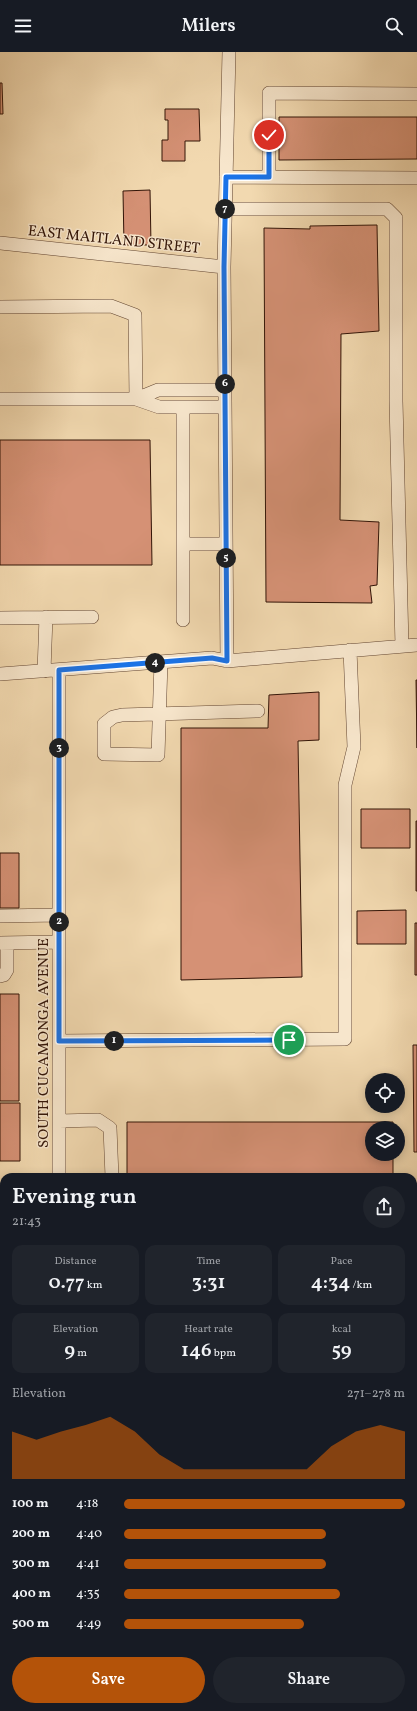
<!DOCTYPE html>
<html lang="en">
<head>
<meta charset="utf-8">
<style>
	:root { --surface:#171b24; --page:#20242c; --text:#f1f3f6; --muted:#9ea1a6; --accent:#b45309 }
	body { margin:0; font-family:Vollkorn,serif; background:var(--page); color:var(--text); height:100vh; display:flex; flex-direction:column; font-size:15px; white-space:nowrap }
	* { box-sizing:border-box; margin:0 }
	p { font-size:13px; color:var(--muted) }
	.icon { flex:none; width:22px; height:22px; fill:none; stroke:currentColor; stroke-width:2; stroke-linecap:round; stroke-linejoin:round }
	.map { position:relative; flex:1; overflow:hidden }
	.details { position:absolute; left:0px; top:1121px; width:417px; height:538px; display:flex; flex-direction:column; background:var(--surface); border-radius:12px 12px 0 0; box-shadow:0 2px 10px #0003 }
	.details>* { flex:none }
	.controls { position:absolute; left:365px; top:1021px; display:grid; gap:8px }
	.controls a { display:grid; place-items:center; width:40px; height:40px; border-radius:50%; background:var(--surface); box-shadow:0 2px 10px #0003; font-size:20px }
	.pin { position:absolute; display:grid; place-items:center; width:34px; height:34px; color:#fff; margin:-17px; border:2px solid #fff; border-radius:50%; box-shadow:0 1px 4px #0007 }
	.km { position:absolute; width:20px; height:20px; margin:-10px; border-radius:50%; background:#222; color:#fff; font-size:11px; line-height:20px; text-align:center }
	.round { display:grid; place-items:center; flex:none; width:42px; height:42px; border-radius:21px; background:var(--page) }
	.head { display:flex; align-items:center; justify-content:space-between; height:68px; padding:0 12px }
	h1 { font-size:22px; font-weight:600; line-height:30px }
	.stats { display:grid; grid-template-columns:repeat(3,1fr); gap:6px; height:68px; padding:4px 12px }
	.stats div { display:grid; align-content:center; border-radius:10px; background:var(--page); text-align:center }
	.stats b { font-size:20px; font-weight:600 }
	.stats small { font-size:11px; font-weight:400 }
	.stats p { font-size:11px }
	.chart { height:112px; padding:8px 12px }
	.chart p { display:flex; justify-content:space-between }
	.chart svg { width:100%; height:72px; margin-top:4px; fill:var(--accent); opacity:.7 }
	.button { display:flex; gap:8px; margin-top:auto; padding:8px 12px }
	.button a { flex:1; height:46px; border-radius:24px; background:var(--accent); color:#fff; font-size:16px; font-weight:600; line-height:46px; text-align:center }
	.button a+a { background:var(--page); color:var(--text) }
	ul { padding:0 12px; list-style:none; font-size:13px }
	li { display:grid; grid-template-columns:64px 48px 1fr; align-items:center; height:30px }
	li i { height:10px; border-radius:5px; background:var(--accent) }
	header { display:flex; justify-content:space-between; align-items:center; height:52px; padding:0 12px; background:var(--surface); font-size:18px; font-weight:600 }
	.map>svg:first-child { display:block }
	.building { fill:#d59175; stroke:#321407 }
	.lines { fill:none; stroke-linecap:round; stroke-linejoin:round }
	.minor-casing { stroke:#624531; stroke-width:14 }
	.minor { stroke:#f7e6cc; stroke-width:13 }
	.route-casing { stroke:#fff; stroke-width:8 }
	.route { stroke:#1a73e8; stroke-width:5 }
	.labels { text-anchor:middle; stroke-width:3; stroke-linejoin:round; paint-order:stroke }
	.street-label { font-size:15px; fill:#321407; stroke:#f7e6cc }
</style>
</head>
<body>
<header><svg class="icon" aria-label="menu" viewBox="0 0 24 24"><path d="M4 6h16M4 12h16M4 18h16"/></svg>Milers<svg class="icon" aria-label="search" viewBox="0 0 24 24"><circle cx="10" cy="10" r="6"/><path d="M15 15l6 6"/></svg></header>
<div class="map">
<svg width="417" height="1659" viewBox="0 0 417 1659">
	<rect width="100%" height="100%" fill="#f2d9b0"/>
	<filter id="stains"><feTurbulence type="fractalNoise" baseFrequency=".005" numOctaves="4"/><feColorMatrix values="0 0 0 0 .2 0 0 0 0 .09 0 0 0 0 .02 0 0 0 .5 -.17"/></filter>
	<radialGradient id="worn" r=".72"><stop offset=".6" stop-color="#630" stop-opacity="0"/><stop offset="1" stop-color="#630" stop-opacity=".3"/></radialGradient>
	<!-- building -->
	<path class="building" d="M0,31H2L3,62H0Z
		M165,57H199L200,89H185V109H162V88H168V68H165Z
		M279,65H417V107L279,108Z
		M150,138L151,193H124L123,139Z
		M377,173L379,279L341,282L340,468L379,470L377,533L370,534L372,551L266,550L264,176L310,177V174Z
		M0,388H150L152,513H0Z
		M416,628H417V696Z
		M319,640V688L298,689L302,925L181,928V676H268L269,643Z
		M361,757H410V796H361Z
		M416,769H417V839H416Z
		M0,801H19V856H0Z
		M406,858V892H357V859Z
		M415,871H417V923H415Z
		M0,942H19V1049H0Z
		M413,993H417V1100H414Z
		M0,1051H20V1109H0Z
		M127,1070H393V1076H372V1102H393V1125H127Z
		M0,1167H4V1225H0Z
		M414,1169H417V1223H414Z
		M0,1251H4V1285H0Z
		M415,1266H417V1382H415Z
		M0,1319V1328H4V1359H0Z
		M0,1475H4V1505H0Z
		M135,1655H275V1659H135Z"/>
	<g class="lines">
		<!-- minor casing -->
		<g class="minor-casing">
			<path id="minor" d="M226,125L417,126
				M269,125V41L417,42
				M225,157H387L396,166V349L402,594
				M0,191L224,215
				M0,255L111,254L135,263L136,347H0
				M225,338H158L136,347L159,355H225
				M183,492H226
				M0,566L92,565
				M183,568V355
				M227,609L224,215L229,0
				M161,610L158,703L104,702V672L113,665L122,663L258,659
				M59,618V1125
				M44,619L46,565
				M0,622L212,606L227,609L417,593
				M0,864L59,863
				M0,891L59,890
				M0,924L4,923L7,918V891
				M59,989L345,987V733L354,695L350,598
				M59,1069L98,1068L110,1076L112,1125
				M0,1142H4
				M0,1238H4
				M0,1306H4
				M0,1559H4
				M69,1655V1659
				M288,1655L289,1659
				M381,1655V1659
				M108,1659V1655"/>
		</g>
		<!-- minor -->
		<use href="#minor" class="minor"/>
	</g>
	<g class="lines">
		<!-- route casing -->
		<g class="route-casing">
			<path id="route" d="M269,83V125H226L224,215L227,609L212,606L59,618V989L289,988"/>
		</g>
		<!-- route -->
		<use href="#route" class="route"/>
	</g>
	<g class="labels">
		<!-- street labels -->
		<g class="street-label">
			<text transform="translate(114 187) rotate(6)" y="5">EAST MAITLAND STREET</text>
			<text transform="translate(43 991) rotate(-90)" y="5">SOUTH CUCAMONGA AVENUE</text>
		</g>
	</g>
	<rect width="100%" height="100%" filter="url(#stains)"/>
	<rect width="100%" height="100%" fill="url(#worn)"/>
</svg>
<div class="controls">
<a><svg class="icon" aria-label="locate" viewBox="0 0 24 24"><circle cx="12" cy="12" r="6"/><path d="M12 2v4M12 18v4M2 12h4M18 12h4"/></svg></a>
<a><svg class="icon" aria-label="layers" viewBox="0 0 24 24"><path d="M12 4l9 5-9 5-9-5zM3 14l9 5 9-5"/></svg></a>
</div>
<div class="pin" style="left:289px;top:988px;background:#1e9e55"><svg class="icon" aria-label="arrive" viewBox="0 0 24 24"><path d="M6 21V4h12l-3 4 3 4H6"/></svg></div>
<div class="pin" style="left:269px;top:83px;background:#d93025"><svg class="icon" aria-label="check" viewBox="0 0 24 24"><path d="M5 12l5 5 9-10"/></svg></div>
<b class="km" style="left:114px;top:989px">1</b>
<b class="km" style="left:59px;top:870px">2</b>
<b class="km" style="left:59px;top:696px">3</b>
<b class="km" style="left:155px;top:611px">4</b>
<b class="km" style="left:226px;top:506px">5</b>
<b class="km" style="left:225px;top:332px">6</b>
<b class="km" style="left:225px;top:157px">7</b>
<section class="details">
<div class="head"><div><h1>Evening run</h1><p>21:43</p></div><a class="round"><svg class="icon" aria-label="share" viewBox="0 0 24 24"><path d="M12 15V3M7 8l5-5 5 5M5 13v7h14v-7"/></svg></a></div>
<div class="stats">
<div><p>Distance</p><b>0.77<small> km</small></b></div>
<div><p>Time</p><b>3:31</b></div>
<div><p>Pace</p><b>4:34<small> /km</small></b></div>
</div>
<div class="stats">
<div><p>Elevation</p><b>9<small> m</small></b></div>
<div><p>Heart rate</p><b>146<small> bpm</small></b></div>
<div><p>kcal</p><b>59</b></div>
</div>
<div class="chart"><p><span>Elevation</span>271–278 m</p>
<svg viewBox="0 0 160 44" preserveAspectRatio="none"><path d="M0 44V15L10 20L20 15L30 11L40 6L50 15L60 29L70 38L80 38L90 38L100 38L110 38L120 38L130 24L140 15L150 11L160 15V44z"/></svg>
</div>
<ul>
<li><b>100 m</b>4:18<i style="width:100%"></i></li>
<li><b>200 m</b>4:40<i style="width:72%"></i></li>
<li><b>300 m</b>4:41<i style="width:72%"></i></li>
<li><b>400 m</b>4:35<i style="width:77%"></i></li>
<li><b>500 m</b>4:49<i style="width:64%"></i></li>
</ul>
<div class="button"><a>Save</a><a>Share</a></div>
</section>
</div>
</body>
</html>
